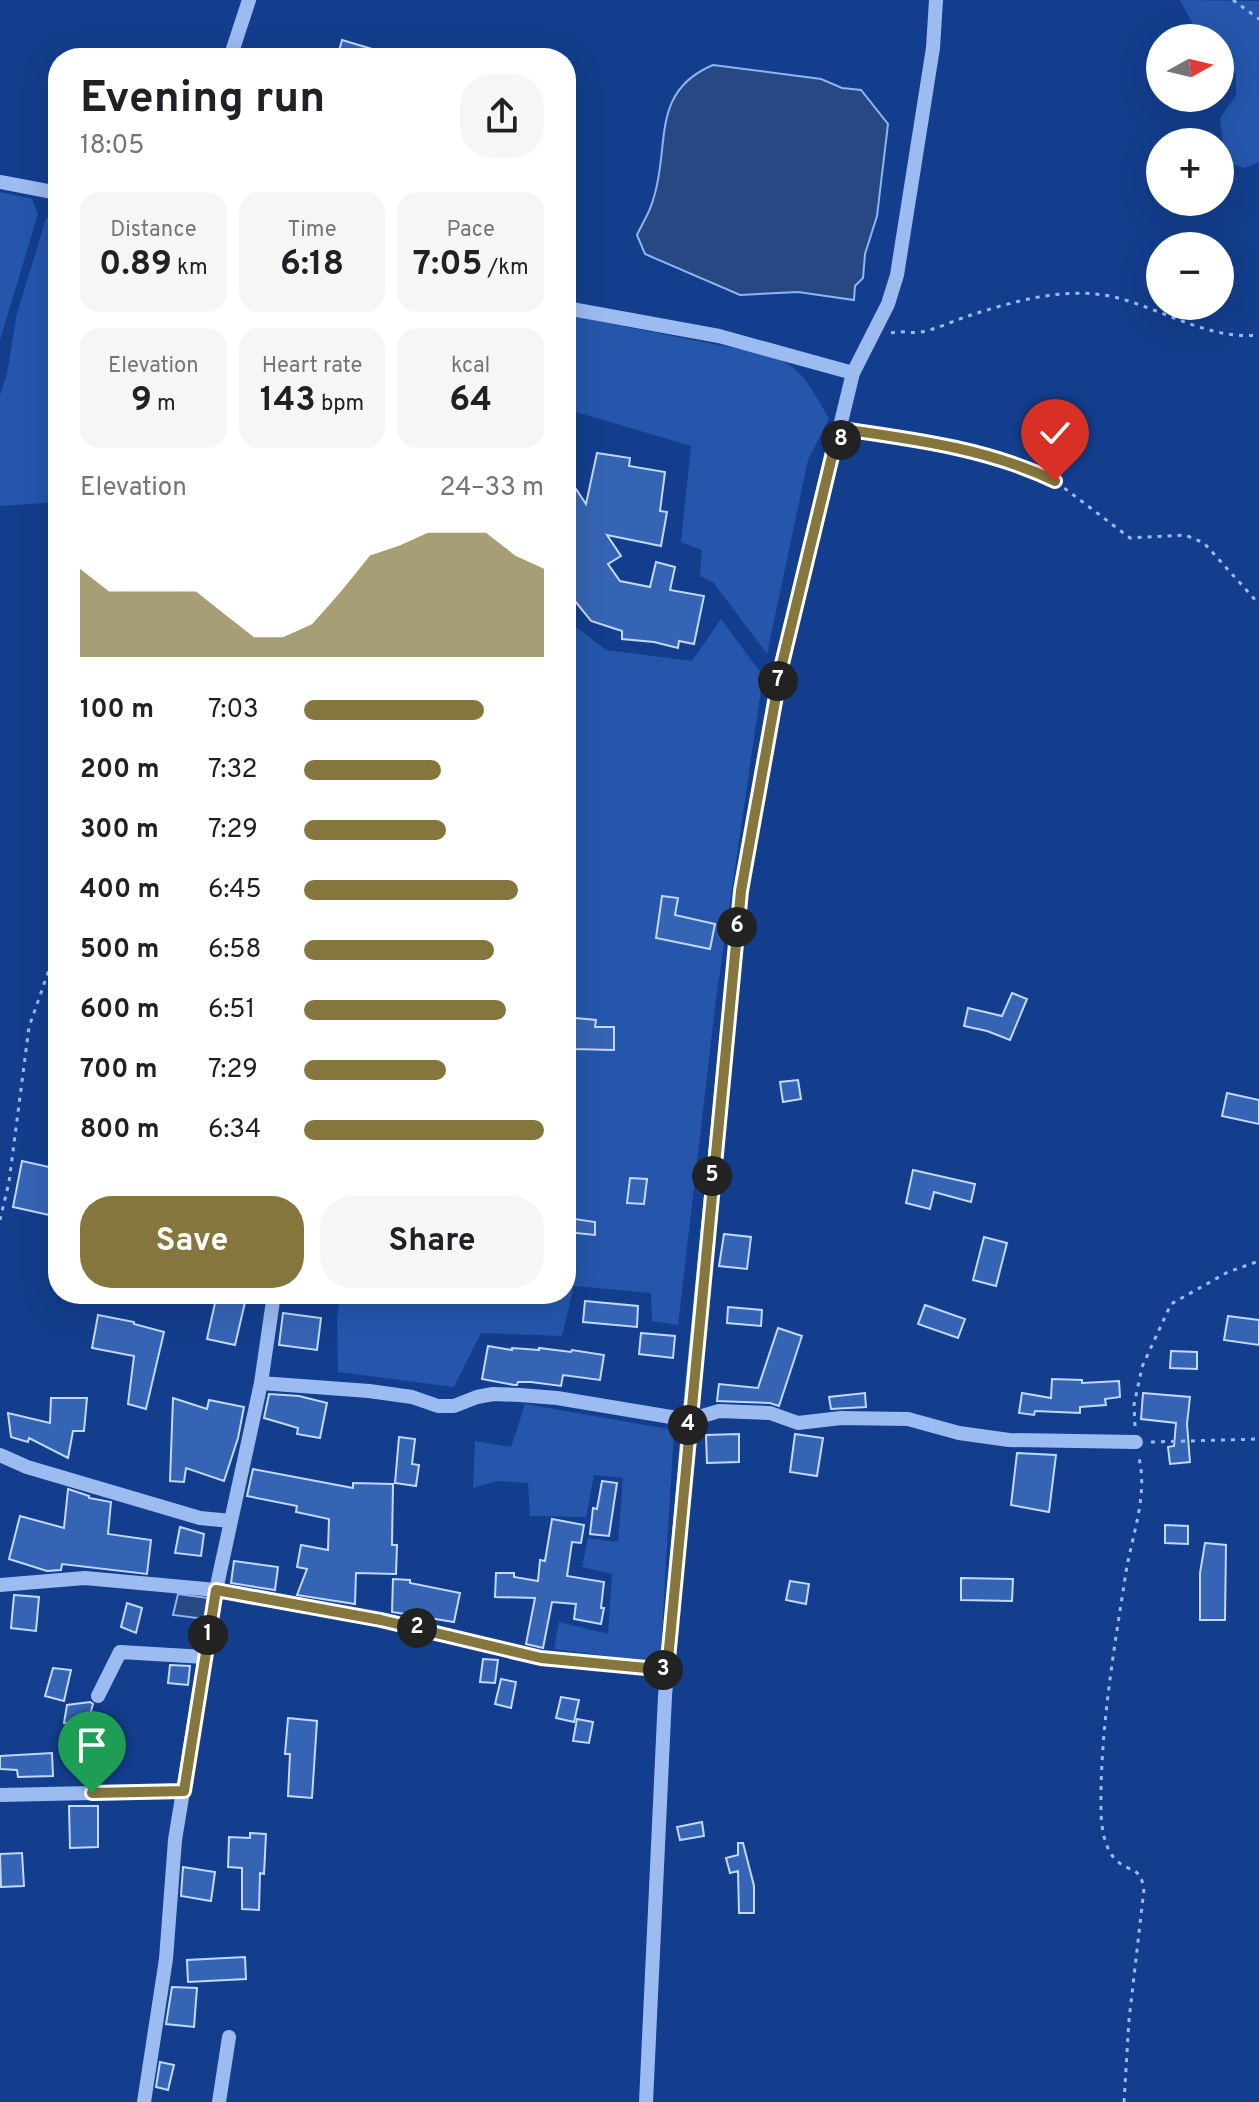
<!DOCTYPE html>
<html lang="en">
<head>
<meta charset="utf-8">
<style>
	:root { --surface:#fff; --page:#f6f6f6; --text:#202124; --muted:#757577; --accent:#84763d }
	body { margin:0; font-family:Overpass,sans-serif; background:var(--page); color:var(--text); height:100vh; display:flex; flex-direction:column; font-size:30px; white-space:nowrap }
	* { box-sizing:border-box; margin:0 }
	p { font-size:26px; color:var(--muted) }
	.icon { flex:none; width:44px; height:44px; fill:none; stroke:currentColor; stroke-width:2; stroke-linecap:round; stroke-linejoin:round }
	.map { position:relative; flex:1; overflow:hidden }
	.drawer { position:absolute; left:48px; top:48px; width:528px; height:1256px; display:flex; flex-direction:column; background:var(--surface); border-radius:32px; box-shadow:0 8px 32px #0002 }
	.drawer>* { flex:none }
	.needle { width:52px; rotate:82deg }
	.tools { position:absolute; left:1146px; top:24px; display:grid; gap:16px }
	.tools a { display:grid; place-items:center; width:88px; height:88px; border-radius:50%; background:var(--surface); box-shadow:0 8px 32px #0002; font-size:40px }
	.pin { position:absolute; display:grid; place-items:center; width:68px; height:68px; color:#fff; margin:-82px -34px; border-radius:50% 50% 50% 0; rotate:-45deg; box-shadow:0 0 8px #0007 }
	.pin .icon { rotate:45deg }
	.km { position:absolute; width:40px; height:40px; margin:-20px; border-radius:50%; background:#222; color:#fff; font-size:22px; line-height:40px; text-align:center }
	.round { display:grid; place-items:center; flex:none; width:84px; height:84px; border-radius:32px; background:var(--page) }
	.summary { display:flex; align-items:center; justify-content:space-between; height:136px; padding:0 32px }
	h1 { font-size:44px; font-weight:700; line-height:60px }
	.stats { display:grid; grid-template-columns:repeat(3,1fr); gap:12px; height:136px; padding:8px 32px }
	.stats div { display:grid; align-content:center; border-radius:20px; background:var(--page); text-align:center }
	.stats b { font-size:34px; font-weight:700 }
	.stats small { font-size:22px; font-weight:400 }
	.stats p { font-size:22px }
	.chart { height:224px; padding:16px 32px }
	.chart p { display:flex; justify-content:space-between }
	.chart svg { width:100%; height:144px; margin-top:8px; fill:var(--accent); opacity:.7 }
	.primary-button { display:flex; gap:16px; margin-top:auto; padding:16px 32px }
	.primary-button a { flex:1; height:92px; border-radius:32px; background:var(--accent); color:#fff; font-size:32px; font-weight:700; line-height:92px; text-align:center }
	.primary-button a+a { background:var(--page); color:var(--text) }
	ul { padding:0 32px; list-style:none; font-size:26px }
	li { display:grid; grid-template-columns:128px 96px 1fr; align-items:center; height:60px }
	li i { height:20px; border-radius:10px; background:var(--accent) }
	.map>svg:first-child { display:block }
	.green { fill:#2556ac; fill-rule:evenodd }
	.water { fill:#274883; stroke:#8db5f4; stroke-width:2 }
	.building { fill:#3664b4; stroke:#c2d8fc; stroke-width:2 }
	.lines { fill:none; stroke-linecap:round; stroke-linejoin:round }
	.path { stroke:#9cbbf1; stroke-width:3; stroke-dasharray:4 6; stroke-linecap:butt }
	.minor { stroke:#9cbbf1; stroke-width:14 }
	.route-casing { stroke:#fff; stroke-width:16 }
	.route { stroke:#84763d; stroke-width:10 }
</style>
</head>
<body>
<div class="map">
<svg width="1259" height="2102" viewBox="0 0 1259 2102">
	<rect width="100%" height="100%" fill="#133e8d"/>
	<!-- green -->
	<path class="green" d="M1180,0L1259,1V162L1245,168L1232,164L1223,144L1220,118L1236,95V74L1220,59V38H1200Z
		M0,192L32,199L38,214L0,340Z
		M58,210V502L0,506V395L7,374L17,313L46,219Z
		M566,315L769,355C805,368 810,388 829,418L808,460L767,654L713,582L700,576L702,550L681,542L691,446L573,411L576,380L566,377Z
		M566,619L606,650L692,661L721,619L763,676L716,999L678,1325L652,1321L651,1293L574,1286L562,1336L481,1333L454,1387L338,1372L337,1318L340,1294H566V1232L578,1234L580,1221L568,1218L566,1230V992H575L576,972L566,971ZM662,896L678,899L672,939L656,937ZM575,1019L596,1021L593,1051L572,1049Z
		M525,1404L674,1430L660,1663L554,1649L559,1622L608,1634L612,1574L582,1567L588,1538L618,1542L623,1478L594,1475L586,1517L530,1516L528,1483L497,1481L473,1488L475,1441L511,1447Z"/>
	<!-- water -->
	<path class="water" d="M713,65L821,79L842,88L861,90L888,124L877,216L865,254L863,278L855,286L854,300L798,292L740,295L645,254L637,235C642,224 650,212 653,200C671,146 649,92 713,65Z
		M178,1594L208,1598L205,1619L173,1615Z"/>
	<!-- building -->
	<path class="building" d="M342,40L389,54V58H337Z
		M597,453L630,458L629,466L665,472L660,511L667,512L661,546L607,535L621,556L608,564L620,581L650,587L656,562L675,567L670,590L704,596L694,644L679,641L678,648L654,642L622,639V631L591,621L566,590V474L586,504Z
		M662,896L678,898L675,915L715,924L710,949L656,938Z
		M1012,993L1027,999L1010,1040L987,1031L964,1026L968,1008L1002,1016Z
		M575,1018L596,1020L595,1027H614V1050L572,1049Z
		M798,1080L801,1099L783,1102L780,1082Z
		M1227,1093L1259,1100V1124L1222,1116Z
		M22,1161L58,1169V1217L13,1207Z
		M913,1170L975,1184L971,1202L934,1192L930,1209L906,1203Z
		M630,1178L647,1179L644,1204L627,1203Z
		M568,1218L595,1222V1235L566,1232Z
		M724,1234L751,1237L747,1269L719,1266Z
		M984,1237L1007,1243L996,1286L973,1280Z
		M217,1294H247L235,1345L207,1339Z
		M585,1301L638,1306L637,1327L583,1322Z
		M925,1305L965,1319L958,1338L918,1324Z
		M728,1307L762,1310L761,1326L727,1323Z
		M283,1313L321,1318L317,1350L279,1345Z
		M98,1315L134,1322V1324L164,1332L146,1409L128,1404L134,1356L92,1348Z
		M1228,1316L1259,1320V1345L1224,1340Z
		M778,1328L802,1336L779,1406L770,1403L717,1401L719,1384L758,1388Z
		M641,1333L675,1336L673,1358L639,1354Z
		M488,1346L512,1350V1348L539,1350V1348L571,1352L572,1350L604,1355L600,1380L563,1375L561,1386L531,1382H518L517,1385H514L482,1379Z
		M1171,1351L1197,1352V1369L1170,1368Z
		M1052,1379L1082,1380V1383L1119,1381L1120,1397L1105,1399L1106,1405L1080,1407V1413L1035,1411L1034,1415L1019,1413L1022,1393L1051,1398Z
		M865,1393L866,1407L831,1409L829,1397Z
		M1143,1393L1190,1397L1187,1424L1190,1462L1170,1464L1168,1447L1174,1446L1176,1423L1141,1419Z
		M269,1394L299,1396L327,1403L320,1438L297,1434L298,1428L264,1418Z
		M51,1398H87L84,1431H73L68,1458L29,1438L28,1442L11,1437L8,1413L50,1423Z
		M173,1398L207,1409L209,1400L244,1407L238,1438L224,1481L186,1468L184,1482L170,1481Z
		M739,1434V1462L707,1463L706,1435Z
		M795,1434L823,1438L817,1476L790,1472Z
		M399,1437L415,1439L412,1464L419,1465L416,1486L395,1483Z
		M1017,1453L1056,1455L1049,1512L1011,1505Z
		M253,1469L353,1488V1483L393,1484L392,1545H397L396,1574L356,1573L355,1604L297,1595L307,1569L297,1567L301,1545L328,1550L329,1519L296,1512L297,1506L247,1496Z
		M602,1481L617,1483L609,1536L590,1534L593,1508L597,1509Z
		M68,1489L89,1496V1498L111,1502L108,1534L151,1540L147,1574L62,1564L61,1570L47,1571L9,1559L20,1516L64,1528Z
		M552,1519L584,1525L581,1543L572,1542L567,1576L604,1582L601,1608H604L601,1624L574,1619L576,1604L552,1602L543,1648L526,1644L535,1598L495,1597L496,1573H514V1577L538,1581L540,1560L545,1561Z
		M1165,1525L1188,1526V1544L1165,1543Z
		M180,1527L204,1534L201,1556L175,1553Z
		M1205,1543L1226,1545L1225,1620H1200V1573Z
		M234,1561L278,1567L275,1590L231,1583Z
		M961,1578L1013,1579L1012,1601L961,1600Z
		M393,1579L410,1580V1583L460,1593L454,1622L392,1612Z
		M790,1581L809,1584L806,1604L786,1600Z
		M14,1595L39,1597L36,1631L11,1628Z
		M127,1603L142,1608L136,1633L121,1627Z
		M483,1659L498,1660L495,1683L480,1682Z
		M170,1665L190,1666L188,1685L168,1683Z
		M53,1668L71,1670L64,1701L45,1696Z
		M501,1679L516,1682L511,1708L495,1704Z
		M561,1697L579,1700L574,1722L556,1718Z
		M90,1702L93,1704L87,1726L64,1723L67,1705Z
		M288,1718L317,1721L312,1798L288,1796L290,1754H285Z
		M577,1719L593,1722L589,1743L573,1741Z
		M52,1753L53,1776L18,1777L17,1770L0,1769V1756Z
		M69,1806H98V1847L70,1848Z
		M702,1822L704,1836L680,1840L677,1827Z
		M250,1833L266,1834L264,1874L260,1873L259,1910L242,1909V1868L228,1867L229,1837L250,1838Z
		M738,1843H743L754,1886V1913H739L738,1871L730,1873L726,1858L738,1855Z
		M22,1853L24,1886L1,1887L0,1854Z
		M183,1867L215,1872L211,1901L181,1896Z
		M245,1957L246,1979L188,1982L187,1960Z
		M172,1987L197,1988L194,2027L166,2024Z
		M160,2062L174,2065L168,2090L156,2087Z"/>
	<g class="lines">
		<!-- path -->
		<path class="path" d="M1233,0L1259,19
			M891,333C901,330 911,334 921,332C937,329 953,321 968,316C1014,301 1069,285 1118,298C1164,310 1209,340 1259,335
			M854,431L957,449L1022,465L1055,481L1130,538L1185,535L1204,543L1259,604
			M0,1220L9,1182L29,1027L58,944
			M1135,1426L1134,1405L1142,1367L1171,1304L1228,1272L1259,1261
			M1151,1442L1259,1439
			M1124,2102L1129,2020L1144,1889C1140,1866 1131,1873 1117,1861C1104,1849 1101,1826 1101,1809C1100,1730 1114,1650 1126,1572C1132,1536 1148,1495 1139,1458"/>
		<!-- minor -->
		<path class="minor" d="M230,58L249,0
			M0,182L58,193
			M566,308L719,336L853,373L781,668L741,891L689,1420L665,1696L646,2102
			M853,373L888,304L897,275L933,48L936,0
			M274,1294L261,1383L216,1590L381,1620L541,1658L667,1670
			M261,1383L369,1391L412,1397L438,1406H454L477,1397L493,1394L520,1395L557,1398L689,1420L719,1411L770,1413L798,1423L841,1418L908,1419L959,1433L1009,1440L1136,1442
			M0,1455L27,1467L200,1518L231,1521
			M0,1585L85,1578L216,1590L175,1840L166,1959L144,2102
			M98,1696L120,1652L205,1657
			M0,1795L184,1791
			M219,2102L229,2037"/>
	</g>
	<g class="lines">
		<!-- route casing -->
		<g class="route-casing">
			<path id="route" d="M92,1793L184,1791L216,1590L381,1620L541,1658L667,1670L741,891L781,668L834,448L849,430C919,440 991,450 1055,481"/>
		</g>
		<!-- route -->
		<use href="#route" class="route"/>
	</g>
</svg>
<div class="tools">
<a><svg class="needle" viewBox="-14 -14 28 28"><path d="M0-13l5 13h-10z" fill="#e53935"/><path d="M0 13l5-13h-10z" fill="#757577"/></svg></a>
<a>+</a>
<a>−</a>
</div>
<div class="pin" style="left:92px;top:1793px;background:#1e9e55"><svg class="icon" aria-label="arrive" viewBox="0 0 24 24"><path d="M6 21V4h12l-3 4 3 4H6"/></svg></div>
<div class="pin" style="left:1055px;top:481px;background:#d93025"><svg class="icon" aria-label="check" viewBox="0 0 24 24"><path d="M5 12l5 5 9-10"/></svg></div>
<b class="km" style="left:208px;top:1635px">1</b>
<b class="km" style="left:417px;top:1628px">2</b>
<b class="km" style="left:663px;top:1670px">3</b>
<b class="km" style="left:688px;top:1425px">4</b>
<b class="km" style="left:712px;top:1176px">5</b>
<b class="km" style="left:737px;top:927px">6</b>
<b class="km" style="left:778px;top:681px">7</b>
<b class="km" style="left:841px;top:440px">8</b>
<section class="drawer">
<div class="summary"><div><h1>Evening run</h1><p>18:05</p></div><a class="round"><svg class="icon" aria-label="share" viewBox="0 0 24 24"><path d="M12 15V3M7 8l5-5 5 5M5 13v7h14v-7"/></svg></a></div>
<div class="stats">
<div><p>Distance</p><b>0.89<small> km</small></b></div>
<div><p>Time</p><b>6:18</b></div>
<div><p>Pace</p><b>7:05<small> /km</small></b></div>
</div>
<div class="stats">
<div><p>Elevation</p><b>9<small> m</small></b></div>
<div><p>Heart rate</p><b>143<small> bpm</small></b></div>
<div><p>kcal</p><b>64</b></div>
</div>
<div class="chart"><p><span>Elevation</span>24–33 m</p>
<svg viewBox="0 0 160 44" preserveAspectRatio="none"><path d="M0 44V17L10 24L20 24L30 24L40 24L50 31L60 38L70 38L80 34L90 24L100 13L110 10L120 6L130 6L140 6L150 13L160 17V44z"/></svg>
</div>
<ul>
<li><b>100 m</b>7:03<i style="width:75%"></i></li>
<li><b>200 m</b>7:32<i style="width:57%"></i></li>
<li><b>300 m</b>7:29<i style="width:59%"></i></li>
<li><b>400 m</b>6:45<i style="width:89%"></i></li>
<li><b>500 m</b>6:58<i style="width:79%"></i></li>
<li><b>600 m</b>6:51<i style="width:84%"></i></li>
<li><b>700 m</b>7:29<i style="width:59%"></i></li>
<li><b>800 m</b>6:34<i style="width:100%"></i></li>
</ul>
<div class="primary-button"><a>Save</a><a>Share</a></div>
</section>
</div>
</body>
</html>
